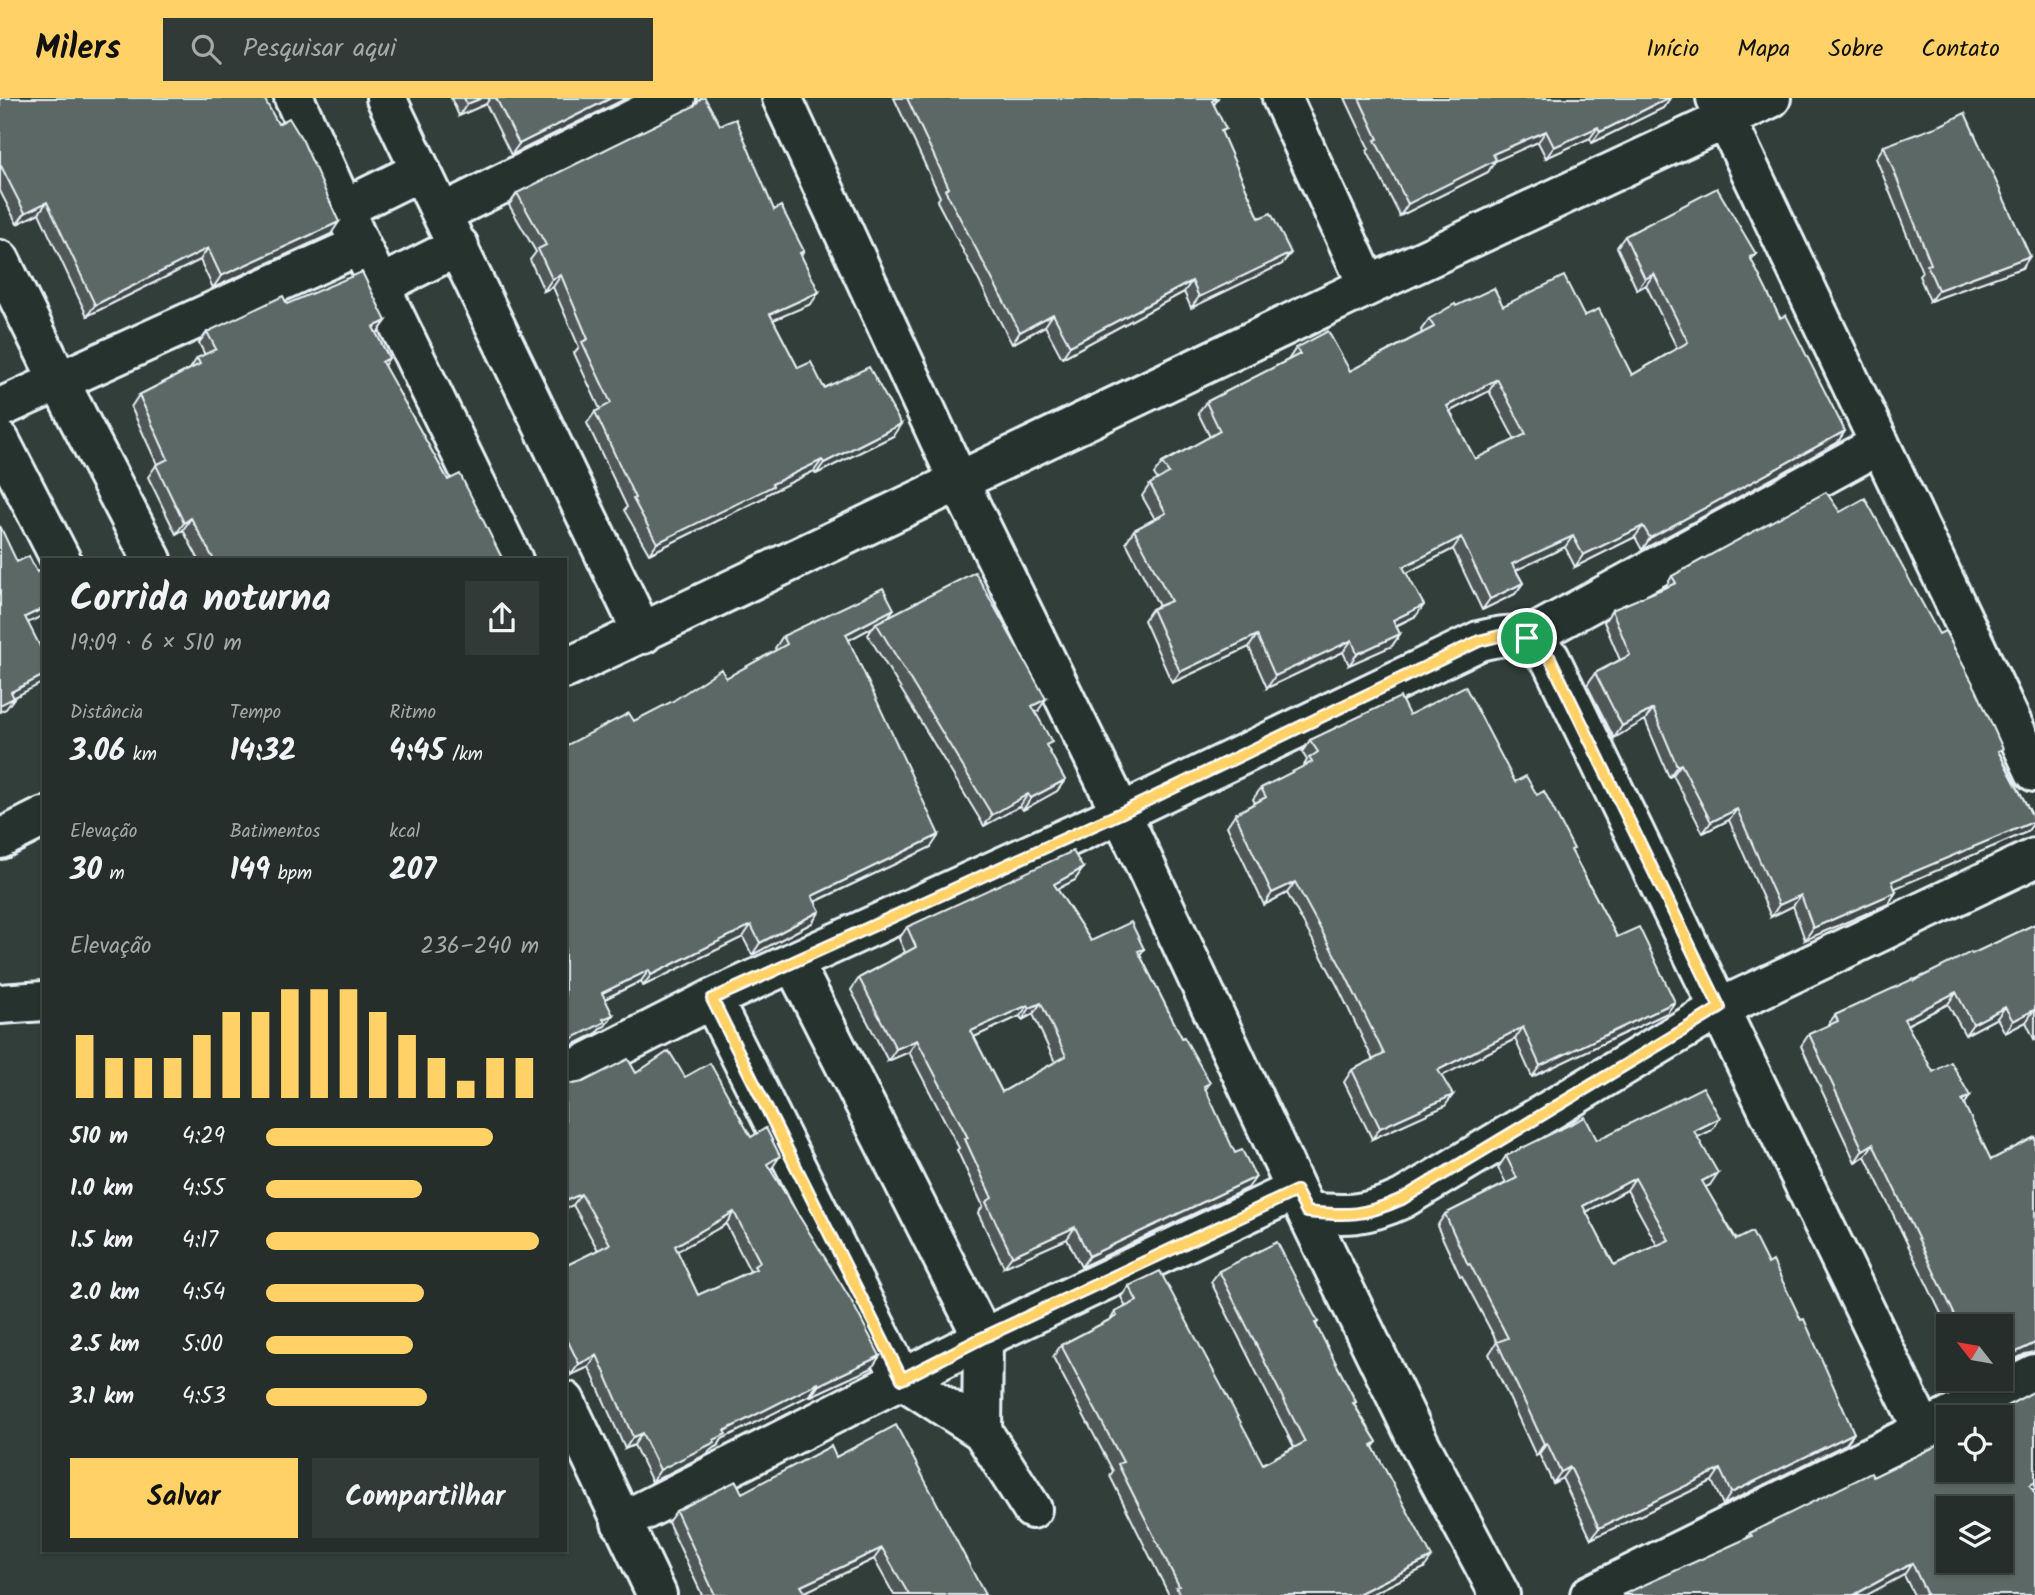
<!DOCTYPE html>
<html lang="pt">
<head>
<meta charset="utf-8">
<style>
	:root { --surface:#262e2b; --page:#323a37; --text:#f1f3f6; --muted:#a4a8a9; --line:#424a47; --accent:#ffd166 }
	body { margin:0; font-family:Kalam,sans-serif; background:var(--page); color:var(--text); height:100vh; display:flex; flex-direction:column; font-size:26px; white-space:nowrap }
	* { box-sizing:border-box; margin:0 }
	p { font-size:23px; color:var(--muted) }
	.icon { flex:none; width:38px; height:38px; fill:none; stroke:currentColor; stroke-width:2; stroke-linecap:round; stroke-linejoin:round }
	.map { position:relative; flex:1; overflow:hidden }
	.details { position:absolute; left:42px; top:460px; width:525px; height:994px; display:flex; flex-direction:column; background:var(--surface); border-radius:0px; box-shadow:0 2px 5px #0004,0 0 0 2px var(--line) }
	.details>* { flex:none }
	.needle { width:46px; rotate:301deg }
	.buttons { position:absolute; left:1936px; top:1216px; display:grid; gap:14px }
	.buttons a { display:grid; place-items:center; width:77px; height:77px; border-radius:0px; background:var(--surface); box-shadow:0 2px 5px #0004,0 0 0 2px var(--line); font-size:35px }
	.pin { position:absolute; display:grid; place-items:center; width:60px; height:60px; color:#fff; margin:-30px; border:4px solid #fff; border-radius:50%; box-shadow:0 2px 7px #0007 }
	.round { display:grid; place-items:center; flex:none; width:74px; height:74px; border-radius:0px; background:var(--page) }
	.summary { display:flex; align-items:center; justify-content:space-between; height:119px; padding:0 28px }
	h1 { font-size:38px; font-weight:600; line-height:52px }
	.metrics { display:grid; grid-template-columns:repeat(3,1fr); gap:10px; height:119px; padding:7px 28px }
	.metrics div { display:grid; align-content:center }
	.metrics b { font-size:30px; font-weight:600 }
	.metrics small { font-size:19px; font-weight:400 }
	.metrics p { font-size:19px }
	.chart { height:196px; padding:14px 28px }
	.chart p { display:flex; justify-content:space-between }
	.chart svg { width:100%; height:126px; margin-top:7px; stroke:var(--accent); stroke-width:6 }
	.button { display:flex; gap:14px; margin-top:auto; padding:14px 28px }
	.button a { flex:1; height:80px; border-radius:0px; background:var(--accent); color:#111; font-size:28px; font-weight:600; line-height:80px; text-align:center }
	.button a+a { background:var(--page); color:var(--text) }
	ul { padding:0 28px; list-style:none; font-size:23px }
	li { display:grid; grid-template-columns:112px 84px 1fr; align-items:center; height:52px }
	li i { height:18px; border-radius:9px; background:var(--accent) }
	header { display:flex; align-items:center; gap:42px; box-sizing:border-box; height:98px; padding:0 35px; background:var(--accent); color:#111 }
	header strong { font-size:33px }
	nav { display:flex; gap:38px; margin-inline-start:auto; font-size:24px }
	.search { width:490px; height:63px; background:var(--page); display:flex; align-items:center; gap:18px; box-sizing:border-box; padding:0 24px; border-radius:0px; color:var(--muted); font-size:26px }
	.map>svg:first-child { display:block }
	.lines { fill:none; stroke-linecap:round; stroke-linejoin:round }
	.street-casing { stroke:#e8f1f8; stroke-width:44 }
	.street { stroke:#26332d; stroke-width:38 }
	.wall { fill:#4f5957; stroke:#e8f1f8; stroke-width:2; fill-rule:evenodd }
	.shaded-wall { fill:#404947; stroke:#e8f1f8; stroke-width:2 }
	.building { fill:#5c6865; stroke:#e8f1f8; stroke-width:2; fill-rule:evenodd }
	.route-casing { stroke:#fff; stroke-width:14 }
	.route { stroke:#ffd166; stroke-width:9 }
</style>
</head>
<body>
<header>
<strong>Milers</strong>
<div class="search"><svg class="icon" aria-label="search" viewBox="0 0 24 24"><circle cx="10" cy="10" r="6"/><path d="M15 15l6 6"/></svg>Pesquisar aqui</div>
<nav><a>Início</a><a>Mapa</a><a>Sobre</a><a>Contato</a></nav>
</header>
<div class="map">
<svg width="2035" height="1497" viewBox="0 0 2035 1497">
	<rect width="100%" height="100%" fill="#323e39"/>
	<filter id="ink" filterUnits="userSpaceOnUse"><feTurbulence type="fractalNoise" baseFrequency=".0143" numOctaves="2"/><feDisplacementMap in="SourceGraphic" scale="14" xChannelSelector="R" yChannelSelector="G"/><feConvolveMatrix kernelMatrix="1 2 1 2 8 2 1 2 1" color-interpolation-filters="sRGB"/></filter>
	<g filter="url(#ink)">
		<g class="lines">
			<!-- street casing -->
			<g class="street-casing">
				<path id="street" d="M294,0L360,147L513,462
					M386,0L643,536
					M782,0L959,384L1121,715L1296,1092L1415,1337L1500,1497
					M1282,0L1368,188
					M1716,0L2035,674
					M345,110L420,73
					M443,115L676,0
					M0,162L59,283L152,462
					M381,187L459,148
					M0,310L360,147
					M0,343L61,462
					M1527,540L1880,346
					M565,571L1368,188L1771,0
					M0,741L44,719
					M793,864L983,1240L982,1333
					M712,901L902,1281L982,1333L1032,1411
					M0,906L44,903
					M565,976L712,901L1121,715L1479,543C1516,534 1521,535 1550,560L1923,1332
					M1307,1114C1346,1118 1365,1118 1402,1101L1720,910L2035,760
					M565,1303L657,1497
					M1948,1320L2035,1276
					M621,1424L983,1240L1296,1092
					M1590,1497L1948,1320"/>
			</g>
			<!-- street -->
			<use href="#street" class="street"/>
		</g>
		<!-- wall -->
		<path class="wall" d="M0,0L331,136L213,190L200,162L87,218L39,115L17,126L0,93Z
			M451,0H627L511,57L486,6L459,18Z
			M894,0H1218L1214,7L1222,36L1259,120L1282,166L1191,210L1184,194L1062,260L1045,228L1012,246L937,103L940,99Z
			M1345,0H1670L1663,10L1592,45L1590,40L1546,60L1538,44L1495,63L1488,74L1400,118L1367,53L1369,51Z
			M720,27L774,112L804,153L801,158L811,206L773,222L798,270L893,338L816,376L814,373L767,396L765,399L649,456L624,412L627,409L587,325L595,314L600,311L574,255L579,249L553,189L544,193L530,162L536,154L509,107L517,95Z
			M1884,48L2030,158L2022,170L1930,203L1919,178L1922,174L1876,60Z
			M1625,138L1756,156L1751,162L1780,220L1845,333L1837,345L1642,452L1635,439L1575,469L1565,449L1516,472L1523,485L1515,496L1482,512L1453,451L1406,475L1416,518L1396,528L1400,536L1392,548L1349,567L1343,554L1267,590L1249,549L1172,585L1144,522L1152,511L1159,508L1126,444L1134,432L1155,421L1142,398L1150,386L1158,382L1154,376L1162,365L1210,339L1198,315L1206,304L1288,262L1296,250L1350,273L1422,235L1421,232L1429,221L1456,208H1503L1584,218L1632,277L1677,250L1646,187L1637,192L1617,149ZM1489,293L1515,342L1475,361L1450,313Z
			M287,206L386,223L378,234L376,235L389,260L384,268L448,382L503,462H199L183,432L176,436L148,379L157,366L131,309L139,297L190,271L197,260L205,257L199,245L207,234Z
			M1672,478L2000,656L2035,723L2027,734L1895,790L1896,794L1888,806L1805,842L1793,808L1771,819L1729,722L1703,735L1673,677L1669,679L1645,622L1614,640L1587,587L1595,575L1620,562L1604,524L1612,512L1665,490Z
			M888,519L1038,613L1035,614L1047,650L1065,682L1057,693L1023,712L1020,708L984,728L868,537L873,529L848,542L931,749L815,804L820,813L812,825L752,857L743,839L643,888L641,883L605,901V928L600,930L597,935L565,951V648L634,623L726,580L776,552L775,550L783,538Z
			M1409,617L1515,684L1572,754L1617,839L1667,915L1532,979L1515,941L1441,978L1445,1008L1372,1041L1344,984L1352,972L1373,962L1337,887L1287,795L1264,807L1227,728L1235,716L1255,705L1253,701L1261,690L1303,669L1307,662L1302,654L1310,642Z
			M1083,770L1075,782L1057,791L1091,843L1144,851L1140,857L1182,940L1210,985L1205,992L1248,1090L1081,1169L1067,1141L1004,1169L978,1115L983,1108L957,1052L959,1050L909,954L888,963L851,892L859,880L905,854L899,841L907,829ZM1033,916L1055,964L1002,994L974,939L1020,918L1022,922Z
			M2035,826V943L2026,924L2005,935L1997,920L1965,937L1948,906L1907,927L1933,974L1970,998L1964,1007L1991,1062L2035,1039V1254L2025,1256L2000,1269V1228H1948V1230L1865,1058L1855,1064L1801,948L1809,936L1827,928L1835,917L1972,856Z
			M636,975L685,979L751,1039L772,1070L770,1071L872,1270L811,1298L810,1297L722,1341L718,1348L710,1352L707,1356L652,1384L634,1347L625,1351L589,1269L571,1277L565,1265V1168L598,1152L573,1107V986ZM726,1126L750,1173L749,1174L698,1197L677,1153Z
			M1712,1032L1697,1039L1710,1087L1705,1089L1854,1335L1846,1346L1723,1407L1712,1383L1591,1441L1562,1380L1553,1385L1539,1356L1536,1358L1489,1256L1497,1244L1462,1178H1460L1437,1128L1445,1116L1506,1085L1498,1070L1506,1058L1597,1042ZM1627,1092L1657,1147L1614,1167L1586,1114Z
			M1219,1173L1318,1224L1316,1227L1356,1304L1354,1306L1377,1344L1373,1349L1424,1470L1370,1497H1169L1110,1378L1113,1373L1053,1259L1061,1247L1111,1221L1115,1214L1126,1209L1121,1199L1129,1188L1263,1366L1294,1349L1211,1184Z
			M1964,1281H1977L1967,1286Z
			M1932,1350L2033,1392L2035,1497H1914L1904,1477L1746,1441L1750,1435L1873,1379Z
			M836,1359L985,1497H894L874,1461L805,1494L803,1497H702L668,1424L676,1413L742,1395Z"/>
		<!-- shaded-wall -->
		<path class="shaded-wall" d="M482,0H490L486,6L459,18L467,6Z
			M611,0H627L511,57L519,46Z
			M1668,0H1670L1663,10L1592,45L1600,34Z
			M1598,29L1590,40L1546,60L1554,49Z
			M1546,33L1538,44L1495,63L1488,74L1400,118L1408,106L1493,56Z
			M47,104L39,115L17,126L25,115Z
			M339,124L331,136L213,190L221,178Z
			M208,150L200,162L87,218L95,207Z
			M1291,155L1282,166L1191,210L1199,199Z
			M2030,158L2022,170L1930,203L1938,192Z
			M1654,176L1646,187L1637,192L1645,181Z
			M561,177L553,189L544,193L552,181Z
			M1192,183L1184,194L1062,260L1070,248Z
			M819,194L811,206L762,227L770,216Z
			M1053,216L1045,228L1012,246L1020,234Z
			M386,223L378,234L365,240L373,229Z
			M1497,281L1489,293L1439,319L1447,308Z
			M901,326L893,338L816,376L824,365Z
			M1845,333L1837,345L1642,452L1650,440Z
			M822,362L814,373L767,396L765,399L649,456L657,445L772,386Z
			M191,420L183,432L176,436L184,425Z
			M1643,428L1635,439L1575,469L1583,457Z
			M1573,438L1565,449L1504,478L1512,466Z
			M1461,439L1453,451L1395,481L1403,469Z
			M1523,485L1515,496L1482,512L1490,501Z
			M1424,507L1416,518L1384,533L1393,522Z
			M44,510V517L17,530L25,519Z
			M894,511L886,522L876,525L873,529L838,548L846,536Z
			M1400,536L1392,548L1349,567L1357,556Z
			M1257,537L1249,549L1172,585L1180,574Z
			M1352,542L1343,554L1267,590L1275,578Z
			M44,577V584L7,603L14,600L6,611L0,614V607L11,594Z
			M1046,601L1038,613L1024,619L1032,608Z
			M1653,611L1645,622L1614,640L1622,628Z
			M1681,666L1673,677L1669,679L1677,668Z
			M1065,682L1057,693L1023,712L1031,700Z
			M1028,696L1020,708L984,728L992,717Z
			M1737,711L1729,722L1703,735L1711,724Z
			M2035,723L2027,734L1884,795L1892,783Z
			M939,737L931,749L804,809L812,798Z
			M1083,770L1075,782L1046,797L1054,786Z
			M1295,784L1287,795L1264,807L1272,795Z
			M1896,794L1888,806L1805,842L1813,830Z
			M1801,797L1793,808L1771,819L1779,807Z
			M820,813L812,825L752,857L760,845Z
			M751,827L743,839L643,888L651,877Z
			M649,872L641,883L594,906L602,895Z
			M1956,894L1948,906L1896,932L1904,921Z
			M1675,904L1667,915L1532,979L1540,968Z
			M1041,905L1033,916L1022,922L1030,910Z
			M1028,907L1020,918L963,944L971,933Z
			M2005,909L1997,920L1965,937L1973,926Z
			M2034,912L2026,924L2005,935L2013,923Z
			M613,917L605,928L600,930L597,935L565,951V944L603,921Z
			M1523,929L1515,941L1430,984L1438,972Z
			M917,942L909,954L888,963L896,951Z
			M1453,997L1445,1008L1372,1041L1380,1030Z
			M1970,998L1962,1010V1002Z
			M1720,1020L1712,1032L1686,1045L1694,1033Z
			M1873,1046L1865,1058L1855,1064L1863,1052Z
			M780,1058L772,1070L759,1077L767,1066Z
			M1718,1075L1710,1087L1694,1095L1702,1083Z
			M1256,1079L1248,1090L1081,1169L1089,1158Z
			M1635,1080L1627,1092L1575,1120L1583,1108Z
			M581,1096L573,1107L565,1111V1103Z
			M734,1114L726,1126L667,1159L675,1148Z
			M1075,1129L1067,1141L1004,1169L1012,1158Z
			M2035,1245V1254L2025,1256L2000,1269V1262Z
			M597,1257L589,1269L571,1277L579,1266Z
			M880,1258L872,1270L811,1298L819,1287Z
			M1970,1281H1977L1967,1286Z
			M818,1285L810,1297L722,1341L718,1348L710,1352L707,1356L652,1384L660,1372L724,1333Z
			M642,1335L634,1347L625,1351L633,1339Z
			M1854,1335L1846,1346L1723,1407L1731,1395Z
			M1547,1345L1539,1356L1536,1358L1544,1346Z
			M1570,1369L1562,1380L1553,1385L1561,1374Z
			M1720,1371L1712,1383L1591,1441L1599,1430Z
			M2035,1384V1391L2022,1398L2030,1387Z
			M882,1450L874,1461L799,1497L801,1488Z
			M1432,1459L1424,1470L1370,1497H1356Z
			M1912,1465L1904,1477L1867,1497H1854Z"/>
		<!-- building -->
		<path class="building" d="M0,0H264L278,26L289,20L303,43L339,124L221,178L208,150L95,207L47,104L25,115L0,66Z
			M464,0H482L467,6Z
			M496,0H611L519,46Z
			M701,0H705L720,27L736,21L774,112L781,108L804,153L800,155L819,194L770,216L798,270L811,264L824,290L869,269L901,326L824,365L822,362L772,386L773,388L657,445L633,401L635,400L595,314L611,305L582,244L588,241L561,177L552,181L538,151L546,147L517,95L694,8Z
			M907,0H1218L1212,3L1226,31L1221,33L1259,120L1271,115L1291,155L1199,199L1192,183L1070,248L1053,216L1020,234L945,92L949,90Z
			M1359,0H1668L1600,34L1598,29L1554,49L1546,33L1493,56L1496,62L1408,106L1375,42L1378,41Z
			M1965,15L2030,158L1938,192L1927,167L1931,166L1884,48L1941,27Z
			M1717,90L1756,156L1750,159L1780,220L1786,217L1845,333L1650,440L1643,428L1583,457L1573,438L1512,466L1523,485L1490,501L1461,439L1403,469L1424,507L1393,522L1400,536L1357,556L1352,542L1275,578L1257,537L1180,574L1152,511L1171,503L1134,432L1166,415L1150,386L1169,375L1162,365L1220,333L1206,304L1300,256L1296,250L1328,233L1350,273L1434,229L1429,221L1455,206L1456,208L1494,190L1503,208L1564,178L1584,218L1599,211L1632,277L1688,244L1654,176L1645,181L1625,138ZM1497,281L1526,336L1475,361L1447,308Z
			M362,174L386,223L373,229L389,260L382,264L448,382L460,376L503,462H214L191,420L184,425L156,367L168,361L139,297L200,266L197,260L216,251L207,234L283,198L287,206Z
			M1826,394L1840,414L1865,400L1939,536L1945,533L1976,591L2003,651L1998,653L2035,723L1892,783L1896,794L1813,830L1801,797L1779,807L1737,711L1711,724L1681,666L1677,668L1653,611L1622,628L1595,575L1630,557L1612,512L1676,485L1672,478Z
			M0,428L17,464L29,458L37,474L44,470V510L25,519L44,556V577L11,594L14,600L0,607Z
			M975,474L1046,601L1032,608L1052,644L1046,647L1065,682L1031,700L1028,696L992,717L876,525Z
			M883,490L894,511L846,536L939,737L812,798L820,813L760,845L751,827L651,877L649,872L602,895L613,917L603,921L605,924L565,944V648L629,615L634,623L673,603L721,571L726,580L787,546L783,538Z
			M1465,588L1515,684L1526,678L1537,697L1544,693L1574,751L1571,752L1617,839L1639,829L1675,904L1540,968L1523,929L1438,972L1453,997L1380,1030L1352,972L1384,956L1345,876L1295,784L1272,795L1235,716L1266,699L1261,690L1312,664L1309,660L1318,654L1310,642L1400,599L1409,617Z
			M1073,753L1083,770L1054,786L1091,843L1131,824L1144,851L1138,853L1182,940L1184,939L1210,985L1204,988L1235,1055L1242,1052L1256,1079L1089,1158L1075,1129L1012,1158L986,1104L992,1100L965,1041L968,1040L917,942L896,951L859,880L916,849L907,829ZM1041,905L1066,958L1002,994L971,933L1028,907L1030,910Z
			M2035,826V915L2034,912L2013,923L2005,909L1973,926L1956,894L1904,921L1933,974L1951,964L1970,998L1962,1002L1991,1062L2035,1039V1245L2000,1262V1228H1960L1873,1046L1863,1052L1809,936L1838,923L1835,917L1913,881L1914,883L1971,854L1972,856Z
			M669,953L685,979L710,965L751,1039L766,1030L780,1058L767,1066L851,1202L880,1258L819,1287L818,1285L724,1333L726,1336L714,1342L715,1344L660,1372L642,1335L633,1339L597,1257L579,1266L565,1237V1202L568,1200L565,1193V1168L610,1146L581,1096L565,1103V984L573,986L583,984L628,961L636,975ZM734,1114L760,1164L754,1168L756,1171L698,1197L675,1148Z
			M1703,989L1720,1020L1694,1033L1718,1075L1702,1083L1736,1142L1752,1134L1768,1166L1773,1163L1801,1222L1804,1221L1854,1335L1731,1395L1720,1371L1599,1430L1570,1369L1561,1374L1547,1345L1544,1346L1497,1244L1508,1240L1470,1166L1468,1167L1445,1116L1517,1080L1506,1058L1585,1019L1597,1042ZM1635,1080L1669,1142L1614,1167L1583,1108Z
			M1277,1144L1318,1224L1315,1225L1356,1304L1353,1305L1377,1344L1372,1347L1432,1459L1356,1497H1180L1176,1489L1179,1488L1118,1366L1123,1364L1061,1247L1117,1218L1115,1214L1137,1203L1129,1188L1160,1173L1263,1366L1305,1344L1219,1173Z
			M2035,1293V1384L2030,1387L2035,1396V1497H1927L1912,1465L1854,1497H1622L1752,1438L1750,1435L1871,1375L1873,1379L1932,1350L1948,1341V1372H2000V1320H1984ZM1948,1410H2000V1463H1948Z
			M896,1327L985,1497H909L882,1450L801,1488L805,1494L800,1497H715L676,1413L736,1383L742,1395L831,1348L836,1359Z"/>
	</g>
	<g class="lines" filter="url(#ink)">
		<!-- route casing -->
		<g class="route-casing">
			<path id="route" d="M1503,537L1527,540L1550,560L1720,910L1402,1101C1364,1118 1348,1118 1307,1114L1296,1093L982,1240L902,1281L712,901L1121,715L1479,543Z"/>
		</g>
		<!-- route -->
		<use href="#route" class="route"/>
	</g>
</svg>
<div class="buttons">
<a><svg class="needle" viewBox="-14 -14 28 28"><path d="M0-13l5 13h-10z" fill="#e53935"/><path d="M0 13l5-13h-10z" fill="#a4a8a9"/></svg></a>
<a><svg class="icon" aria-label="locate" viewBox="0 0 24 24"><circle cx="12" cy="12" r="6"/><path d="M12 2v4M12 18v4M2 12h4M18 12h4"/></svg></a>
<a><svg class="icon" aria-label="layers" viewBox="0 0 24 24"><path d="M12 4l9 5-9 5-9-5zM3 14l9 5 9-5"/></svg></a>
</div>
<div class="pin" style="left:1527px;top:540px;background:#1e9e55"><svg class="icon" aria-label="arrive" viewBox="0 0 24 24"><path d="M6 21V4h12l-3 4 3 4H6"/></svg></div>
<section class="details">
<div class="summary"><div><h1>Corrida noturna</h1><p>19:09 · 6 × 510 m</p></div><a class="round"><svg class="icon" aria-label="share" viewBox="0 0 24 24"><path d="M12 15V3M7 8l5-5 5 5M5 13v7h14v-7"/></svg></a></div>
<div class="metrics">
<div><p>Distância</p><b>3.06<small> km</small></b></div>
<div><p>Tempo</p><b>14:32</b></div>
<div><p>Ritmo</p><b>4:45<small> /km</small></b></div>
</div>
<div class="metrics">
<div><p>Elevação</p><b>30<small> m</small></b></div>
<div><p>Batimentos</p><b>149<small> bpm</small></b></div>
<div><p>kcal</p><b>207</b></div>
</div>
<div class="chart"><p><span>Elevação</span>236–240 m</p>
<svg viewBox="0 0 160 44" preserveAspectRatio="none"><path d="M5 44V22M15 44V30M25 44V30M35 44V30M45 44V22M55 44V14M65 44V14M75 44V6M85 44V6M95 44V6M105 44V14M115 44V22M125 44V30M135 44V38M145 44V30M155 44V30"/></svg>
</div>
<ul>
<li><b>510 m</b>4:29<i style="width:83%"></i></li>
<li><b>1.0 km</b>4:55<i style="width:57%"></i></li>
<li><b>1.5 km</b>4:17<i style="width:100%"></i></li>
<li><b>2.0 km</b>4:54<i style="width:58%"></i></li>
<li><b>2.5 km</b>5:00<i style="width:54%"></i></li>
<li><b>3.1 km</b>4:53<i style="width:59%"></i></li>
</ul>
<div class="button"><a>Salvar</a><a>Compartilhar</a></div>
</section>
</div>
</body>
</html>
